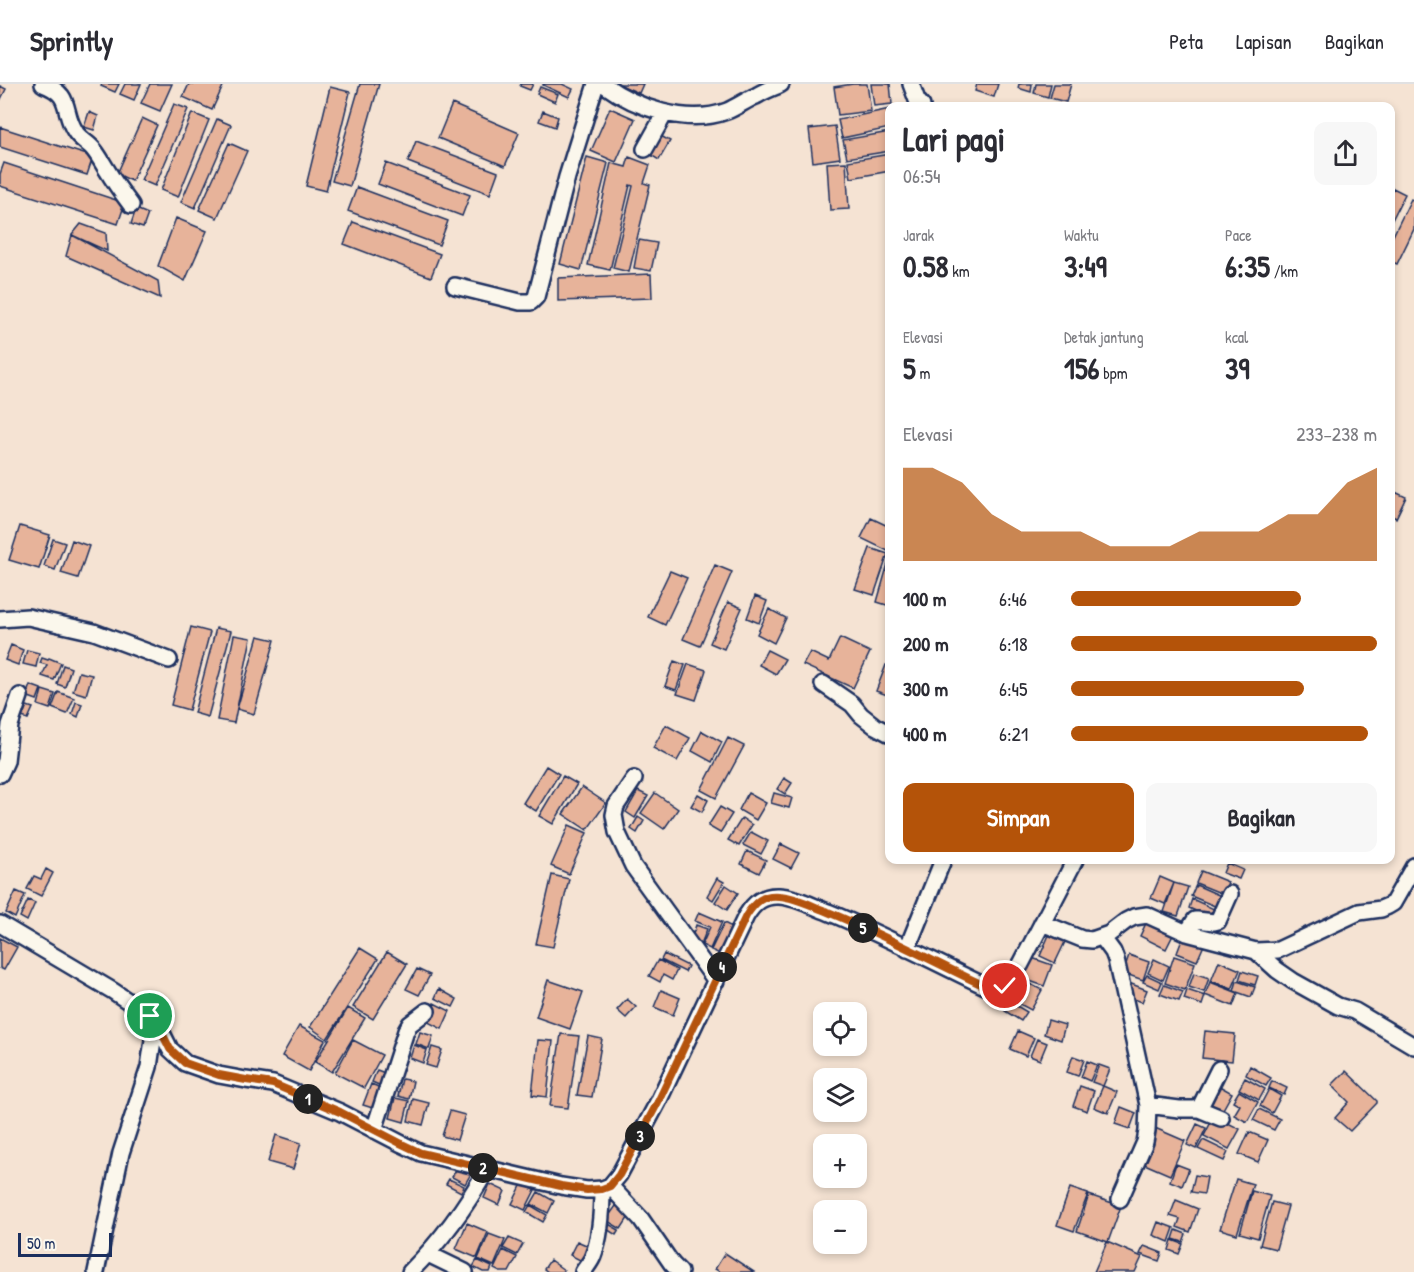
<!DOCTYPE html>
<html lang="id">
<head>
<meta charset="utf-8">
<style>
	:root { --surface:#fff; --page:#f7f7f7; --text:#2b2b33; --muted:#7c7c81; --line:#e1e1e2; --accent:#b45309 }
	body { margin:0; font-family:"Patrick Hand",sans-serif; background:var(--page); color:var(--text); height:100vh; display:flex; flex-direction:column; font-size:22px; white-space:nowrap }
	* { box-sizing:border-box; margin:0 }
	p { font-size:20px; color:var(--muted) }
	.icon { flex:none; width:33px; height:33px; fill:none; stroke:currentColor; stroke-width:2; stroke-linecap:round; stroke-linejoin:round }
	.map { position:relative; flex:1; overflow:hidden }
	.drawer { position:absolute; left:885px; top:18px; width:510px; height:762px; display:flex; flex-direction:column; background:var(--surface); border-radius:12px; box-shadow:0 3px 9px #0003 }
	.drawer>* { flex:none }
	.buttons { position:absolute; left:813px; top:918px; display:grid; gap:12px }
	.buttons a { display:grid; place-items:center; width:54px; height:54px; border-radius:12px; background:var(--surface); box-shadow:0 3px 9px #0003; font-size:30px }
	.scale { position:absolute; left:18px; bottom:15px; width:94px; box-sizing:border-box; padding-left:6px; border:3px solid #1b2f5e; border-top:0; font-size:16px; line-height:21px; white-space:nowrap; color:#1b2f5e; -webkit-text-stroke:4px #fbf7ec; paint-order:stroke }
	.pin { position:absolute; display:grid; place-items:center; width:51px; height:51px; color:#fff; margin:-26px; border:3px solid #fff; border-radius:50%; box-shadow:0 2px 6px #0007 }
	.km { position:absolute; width:30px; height:30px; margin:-15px; border-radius:50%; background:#222; color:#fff; font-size:16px; line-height:30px; text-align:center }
	.round { display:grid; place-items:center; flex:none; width:63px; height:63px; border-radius:12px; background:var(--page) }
	.summary { display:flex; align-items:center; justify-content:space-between; height:102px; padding:0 18px }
	h1 { font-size:33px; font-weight:700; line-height:45px }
	.stats { display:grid; grid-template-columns:repeat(3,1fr); gap:9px; height:102px; padding:6px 18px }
	.stats div { display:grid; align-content:center }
	.stats b { font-size:30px; font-weight:700 }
	.stats small { font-size:16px; font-weight:400 }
	.stats p { font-size:16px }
	.chart { height:168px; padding:12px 18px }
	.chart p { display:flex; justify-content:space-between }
	.chart svg { width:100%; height:108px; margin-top:6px; fill:var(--accent); opacity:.7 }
	.cta { display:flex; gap:12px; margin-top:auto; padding:12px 18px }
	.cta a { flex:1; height:69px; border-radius:12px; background:var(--accent); color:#fff; font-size:24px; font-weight:700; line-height:69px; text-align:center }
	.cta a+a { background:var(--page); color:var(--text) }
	ul { padding:0 18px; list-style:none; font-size:20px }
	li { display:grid; grid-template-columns:96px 72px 1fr; align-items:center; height:45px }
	li i { height:15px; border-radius:8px; background:var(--accent) }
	header { display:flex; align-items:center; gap:36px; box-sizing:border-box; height:84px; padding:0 30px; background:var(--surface); border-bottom:2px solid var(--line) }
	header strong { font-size:28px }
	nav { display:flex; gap:33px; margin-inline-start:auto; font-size:21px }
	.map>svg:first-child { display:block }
	.building { fill:#e7b39a; stroke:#1b2f5e; stroke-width:1.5 }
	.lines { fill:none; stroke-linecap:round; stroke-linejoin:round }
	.minor-casing { stroke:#1b2f5e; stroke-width:20 }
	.minor { stroke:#fbf7ec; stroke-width:15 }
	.route-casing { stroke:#fff; stroke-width:12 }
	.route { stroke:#b45309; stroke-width:8 }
</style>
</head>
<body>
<header>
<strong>Sprintly</strong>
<nav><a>Peta</a><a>Lapisan</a><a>Bagikan</a></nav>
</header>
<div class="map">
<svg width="1414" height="1188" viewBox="0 0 1414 1188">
	<rect width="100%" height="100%" fill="#f5e3d3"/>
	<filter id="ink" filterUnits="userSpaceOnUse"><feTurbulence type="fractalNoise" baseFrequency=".0167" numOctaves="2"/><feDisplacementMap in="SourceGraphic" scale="12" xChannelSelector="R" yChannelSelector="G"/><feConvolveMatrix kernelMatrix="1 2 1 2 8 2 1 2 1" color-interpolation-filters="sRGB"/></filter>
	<g filter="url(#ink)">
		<!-- building -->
		<path class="building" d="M102,0H119L115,8L101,2Z
			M125,0H141L134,16L120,10Z
			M150,0H172L160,27L141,19Z
			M189,0H224L212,26L183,13Z
			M360,0H379L350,102L332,97Z
			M521,0H533L530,6L520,2Z
			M543,0H562L573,5L569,13L543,1Z
			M618,0H643L639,9Z
			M853,0H867L871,27L838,31L834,3Z
			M871,0H890L892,20L874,22Z
			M977,0H998L994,13L975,7Z
			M1019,0H1032L1031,8L1018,4Z
			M1036,0H1051L1048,13L1034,9Z
			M1054,0H1071L1066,18L1050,14Z
			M0,2L6,5L0,17Z
			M330,3L350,8L326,107L306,102Z
			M540,3L558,10L555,18L537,10Z
			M174,20L188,25L155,102L141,96Z
			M452,20L519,49L505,82L438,54Z
			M610,24L635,35L616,78L591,67Z
			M890,25V44L842,54L838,36Z
			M543,27L558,33L555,43L539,37Z
			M89,28L98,32L94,46L84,43Z
			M192,29L209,36L178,113L161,106Z
			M142,34L157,41L132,97L117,90Z
			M217,35L231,41L195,124L181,118Z
			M835,42L840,74L813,78L809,45Z
			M0,43L93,73L87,91L0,63Z
			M890,48V67L847,74L843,56Z
			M657,50L670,57L659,76L646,68Z
			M416,57L498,88L490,110L408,78Z
			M229,59L247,67L217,134L199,126Z
			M890,70V87L851,94L848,77Z
			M587,73L608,79L581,186L560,180Z
			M629,73L650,81L644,99L650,101L629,188L613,184L633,102L630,101L610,186L588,181L611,79L626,83Z
			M846,78L849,125L830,126L827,79Z
			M4,79L125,119L118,140L0,102V90Z
			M386,79L470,111L462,132L378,100Z
			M357,103L448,137L439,161L348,127Z
			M1393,104L1405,110L1390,140V109Z
			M1411,115L1414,117V145L1397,180L1390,177V158Z
			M136,125L148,130L143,144L131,140Z
			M176,134L207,147L185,197L158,182Z
			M353,138L440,170L431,193L344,160Z
			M81,140L106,149L107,167L72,151Z
			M72,151L158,197L160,214L66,172Z
			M639,156L657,159L651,187L634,184Z
			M651,190L652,214L558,217V194Z
			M1395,408L1406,413L1396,434L1390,431V418Z
			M871,434L890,443V468L861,454Z
			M20,442L50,451L39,485L9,476Z
			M53,455L65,459L55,486L44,482Z
			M72,456L89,462L78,494L61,489Z
			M870,464L888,470L874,511L855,505Z
			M889,476H890V522L877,518Z
			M715,481L732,488L700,562L683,555Z
			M670,487L687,494L665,541L648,533Z
			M755,512L767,517L759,539L747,534Z
			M728,518L742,524L724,565L710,559Z
			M769,525L786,534L774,559L757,550Z
			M191,543L210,548L189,626L171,621Z
			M216,544L231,547L208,633L194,629Z
			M234,551L251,554L234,639L217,636Z
			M258,552L275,556L254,630L237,625Z
			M840,554L870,568L853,604L803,581L810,568L829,577Z
			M11,561L23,566L18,581L5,576Z
			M27,566L39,569L36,583L23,580Z
			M767,566L785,575L776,590L759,581Z
			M42,574L48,576L49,574L61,579L54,596L42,592L47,581L40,579Z
			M674,577L685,581L676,606L665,602Z
			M688,580L706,586L696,616L677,610Z
			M63,581L71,584L65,603L57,600Z
			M886,581L890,582V612L876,607Z
			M79,588L92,591L86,611L73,607Z
			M30,601L41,605L37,616L26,612Z
			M42,606L55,610L50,625L38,621Z
			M58,608L74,614L67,630L52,624Z
			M76,618L82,620L78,633L72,630Z
			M27,622L33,624L28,635L22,633Z
			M666,641L690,654L677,677L653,664Z
			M702,647L722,658L712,678L692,667Z
			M728,654L744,662L716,714L701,706Z
			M546,682L559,690L536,727L523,719Z
			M563,692L577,700L553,740L539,732Z
			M784,694L792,699L785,710L777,705Z
			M582,703L606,719L587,746L563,730Z
			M638,707L648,712L635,734L626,728Z
			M655,709L678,725L664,745L641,729Z
			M748,709L766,719L756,736L739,726Z
			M774,709L792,714L789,724L771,719Z
			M698,710L708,716L702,728L691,722Z
			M720,723L732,730L720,749L708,742Z
			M638,733L644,737L637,749L631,745Z
			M742,734L752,741L739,762L728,756Z
			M569,741L587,749L569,790L551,782Z
			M751,748L768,757L761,770L743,761Z
			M781,760L799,769L791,784L773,775Z
			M747,767L766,776L759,789L741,780Z
			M1227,779L1243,786L1239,795L1223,789Z
			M46,785L53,789L41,812L27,805L34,792L41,795Z
			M1201,787L1228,798L1223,810L1196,799Z
			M552,791L569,795L553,863L536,860Z
			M1160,793L1174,799L1165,820L1151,814Z
			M717,794L724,798L713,816L707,812Z
			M1174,799L1188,803L1178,832L1164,828Z
			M726,801L738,809L727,826L715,818Z
			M1196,801L1221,812L1217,823L1191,812Z
			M16,807L25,811L15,834L6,829Z
			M1192,815L1214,825L1210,833L1189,824Z
			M28,816L35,819L27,837L20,833Z
			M699,828L722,838L710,865L702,861L710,843L695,837Z
			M1148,835L1175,847L1166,865L1140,852Z
			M724,839L732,843L720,870L711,866Z
			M696,841L707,845L701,860L691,856Z
			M1049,851L1065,858L1055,879L1040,872Z
			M1183,853L1204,861L1197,877L1177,869Z
			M0,854L17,863L4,886L0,884Z
			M360,864L378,875L327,955L310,943Z
			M387,868L407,880L373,935L353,923Z
			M664,870L688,882L685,888L661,876Z
			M1129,871L1149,878L1143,896L1123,889Z
			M1174,872L1195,879L1185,906L1165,899Z
			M1029,873L1052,881L1044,902L1021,894Z
			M1154,875L1169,882L1163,896L1148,889Z
			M658,876L677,886L672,896L663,891L660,898L649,892Z
			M1219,877L1240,886L1232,905L1211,897Z
			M417,885L430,891L419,911L406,905Z
			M1242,887L1258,892L1255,901L1239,896Z
			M1194,889L1209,894L1204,908L1189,903Z
			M1147,891L1162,898L1159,905L1143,898Z
			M548,896L583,908L570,945L536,933Z
			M1022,896L1042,906L1031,926L1012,916Z
			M1237,897L1255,903L1251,913L1234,907Z
			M1210,898L1238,909L1233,922L1205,911Z
			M1129,899L1147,906L1142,918L1124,911Z
			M1164,901L1183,908L1179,917L1160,910Z
			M439,905L457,915L453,923L435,914Z
			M661,906L680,914L673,931L654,923Z
			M1187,906L1205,912L1202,921L1184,915Z
			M627,915L636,923L626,934L617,926Z
			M1010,918L1027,928L1021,937L1005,927Z
			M434,919L450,927L442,945L426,937Z
			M348,924L365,934L332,988L315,978Z
			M1048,936L1065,941L1061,956L1044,950Z
			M299,942L325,956L309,987L282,972Z
			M1018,947L1034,954L1026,972L1010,965Z
			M1205,947L1235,950L1232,977L1202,974Z
			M420,948L433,952L429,965L416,960Z
			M561,950L579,952L568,1024L550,1022Z
			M588,952L602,955L592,1013L577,1011Z
			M1037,955L1047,959L1040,976L1030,972Z
			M353,956L382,971L364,1004L335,989Z
			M538,956L553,957L547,1013L532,1011Z
			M414,961L427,966L423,979L410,974Z
			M432,963L442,966L436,984L426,981Z
			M1073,972L1084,976L1078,992L1067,988Z
			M1087,977L1097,981L1090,997L1081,993Z
			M1099,981L1110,985L1103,1002L1092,998Z
			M1250,982L1271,994L1266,1002L1246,991Z
			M377,986L390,991L386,1004L372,998Z
			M1346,987L1377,1017V1019L1350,1047L1335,1034L1349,1018L1332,1001Z
			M1245,994L1265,1005L1259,1016L1239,1005Z
			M402,995L413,997L409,1015L398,1012Z
			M1272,997L1287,1004L1284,1011L1269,1004Z
			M1214,999L1232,1009L1222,1027L1204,1017Z
			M371,1000L386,1006L379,1026L363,1021Z
			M1080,1002L1094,1007L1087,1027L1073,1022Z
			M1103,1002L1117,1008L1108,1029L1094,1023Z
			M1269,1005L1281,1012L1272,1029L1260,1022Z
			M1239,1007L1258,1018L1247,1038L1234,1031L1240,1021L1233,1017Z
			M395,1014L409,1017L404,1038L390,1034Z
			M413,1015L429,1019L423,1041L408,1037Z
			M1121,1023L1136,1029L1130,1045L1115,1040Z
			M1259,1025L1280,1035L1274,1046L1253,1036Z
			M450,1027L465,1031L457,1056L442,1052Z
			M1214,1032L1240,1045L1229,1065L1204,1052Z
			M1197,1040L1206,1044L1196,1065L1187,1061Z
			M1155,1044L1185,1057L1170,1091L1140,1078Z
			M1249,1048L1268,1056L1258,1078L1239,1070Z
			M276,1051L301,1059L293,1085L268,1078Z
			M1203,1056L1228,1068L1224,1077L1198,1065Z
			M460,1079L473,1086L465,1100L452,1093Z
			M1176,1080L1189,1085L1182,1102L1170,1097Z
			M1195,1091L1207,1093L1204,1110L1191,1108Z
			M449,1095L464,1102L461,1108L446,1100Z
			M1236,1095L1253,1100L1237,1150L1220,1145Z
			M490,1100L505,1107L499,1121L484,1114Z
			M522,1100L535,1106L525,1126L512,1120Z
			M1070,1104L1088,1110L1074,1147L1057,1141Z
			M1252,1107L1270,1112L1258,1154L1240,1149Z
			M538,1108L554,1117L548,1129L531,1120Z
			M1089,1111L1121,1122L1108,1158L1077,1147Z
			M1176,1116L1198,1125L1190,1148L1177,1143L1180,1135L1170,1132Z
			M1272,1118L1288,1122L1276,1165L1260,1161Z
			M618,1119L632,1128L621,1145L606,1136Z
			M530,1121L547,1131L543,1138L526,1128Z
			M605,1138L619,1146L616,1151L602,1142Z
			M1158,1138L1174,1144L1169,1158L1153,1151Z
			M467,1139L488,1148L477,1174L456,1165Z
			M1176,1146L1186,1150L1183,1158L1173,1155Z
			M489,1150L505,1156L494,1182L478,1175Z
			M509,1154L523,1160L517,1171L503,1164Z
			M1172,1156L1183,1160L1179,1170L1169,1166Z
			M577,1157L593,1164L586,1179L570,1171Z
			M1107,1158L1142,1173L1135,1188H1094Z
			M1144,1162L1162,1169L1159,1177L1140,1170Z
			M503,1166L517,1173L509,1188H500L494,1185Z
			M725,1169L754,1188H720L715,1185Z
			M477,1176L492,1183L490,1188H483L473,1183Z
			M550,1176L564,1186L562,1188H548L544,1185Z"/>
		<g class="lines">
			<!-- minor casing -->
			<g class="minor-casing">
				<path id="minor" d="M43,0C73,11 62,27 75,47C79,55 89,59 94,66C99,72 103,80 107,86C114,98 122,109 131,121
					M603,0C636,24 687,42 727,27C737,23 746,16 756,12C764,7 773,4 781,0
					M911,0L917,16L922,22
					M645,65L665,29
					M455,202L520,218H531L536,213L567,93L596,0
					M0,535L28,533L94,548L169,576
					M823,600L852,620L861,631L875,642L890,650
					M0,690L6,677L10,641L20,612
					M634,695L616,722L614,731L617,748L633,782L716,897
					M1042,839L1082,855L1092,856L1109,850L1126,837L1134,833L1147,831L1187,849L1256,867L1278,866L1359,828L1381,825L1388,822L1393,819L1414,782
					M0,840L113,907L150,932L162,949L170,965L185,979L219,991L246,996L273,1000L340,1028L402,1060L421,1069L561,1102L587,1106L602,1105L610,1102L619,1091L658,1018L746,832C754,819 763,811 779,812C796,813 812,822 828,828C882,850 934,878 987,903L993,905L1005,902L1021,880L1075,776
					M1187,849L1195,836H1197L1214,838L1218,837L1230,810
					M1102,853L1113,868L1116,876L1148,1021L1147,1047L1145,1058L1120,1115
					M907,865L943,776
					M1256,867L1277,886L1293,897L1338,922L1355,927L1414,962
					M1148,1021L1179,1025H1199L1221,1034
					M1199,1025L1219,985
					M374,1046L406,947L410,940L427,927
					M610,1102L641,1135L672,1180L680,1188
					M428,1170L465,1188
					M96,1188L121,1069L149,983L153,956L151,935
					M410,1188C441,1157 466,1123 487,1085
					M583,1188C586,1183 591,1178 593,1172C601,1152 602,1127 602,1105"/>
			</g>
			<!-- minor -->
			<use href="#minor" class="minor"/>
		</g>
	</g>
	<g class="lines" filter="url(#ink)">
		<!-- route casing -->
		<g class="route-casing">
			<path id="route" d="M150,932L162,949L170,965L185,979L219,991L246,996L273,1000L340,1028L402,1060L421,1069L561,1102L587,1106L602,1105L610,1102L619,1091L658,1018L746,832C754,819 763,810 779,812C796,813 812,822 828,828C882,850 934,878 987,903L993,905L1005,902"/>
		</g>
		<!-- route -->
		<use href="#route" class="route"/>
	</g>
</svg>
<div class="buttons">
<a><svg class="icon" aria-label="locate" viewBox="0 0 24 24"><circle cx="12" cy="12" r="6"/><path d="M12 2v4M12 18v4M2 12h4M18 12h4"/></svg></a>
<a><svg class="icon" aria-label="layers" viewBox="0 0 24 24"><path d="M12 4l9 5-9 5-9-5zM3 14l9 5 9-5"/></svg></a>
<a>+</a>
<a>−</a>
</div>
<div class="scale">50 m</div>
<div class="pin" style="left:150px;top:932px;background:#1e9e55"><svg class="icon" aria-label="arrive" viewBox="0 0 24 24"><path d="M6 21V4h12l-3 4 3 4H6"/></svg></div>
<div class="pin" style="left:1005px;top:902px;background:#d93025"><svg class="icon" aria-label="check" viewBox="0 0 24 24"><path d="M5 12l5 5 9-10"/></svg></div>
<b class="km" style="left:308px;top:1015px">1</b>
<b class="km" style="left:483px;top:1084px">2</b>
<b class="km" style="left:640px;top:1052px">3</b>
<b class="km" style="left:722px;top:883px">4</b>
<b class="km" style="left:863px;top:844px">5</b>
<section class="drawer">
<div class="summary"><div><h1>Lari pagi</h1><p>06:54</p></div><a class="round"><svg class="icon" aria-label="share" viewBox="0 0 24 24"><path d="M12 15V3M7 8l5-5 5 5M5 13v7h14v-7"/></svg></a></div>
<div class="stats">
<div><p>Jarak</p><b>0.58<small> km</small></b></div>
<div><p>Waktu</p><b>3:49</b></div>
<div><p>Pace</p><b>6:35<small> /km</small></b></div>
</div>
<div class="stats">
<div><p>Elevasi</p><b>5<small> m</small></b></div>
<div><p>Detak jantung</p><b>156<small> bpm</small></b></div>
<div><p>kcal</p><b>39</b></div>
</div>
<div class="chart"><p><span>Elevasi</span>233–238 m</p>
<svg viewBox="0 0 160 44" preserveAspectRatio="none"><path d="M0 44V6L10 6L20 12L30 25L40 32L50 32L60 32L70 38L80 38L90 38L100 32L110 32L120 32L130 25L140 25L150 12L160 6V44z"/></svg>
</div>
<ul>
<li><b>100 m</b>6:46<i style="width:75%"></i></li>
<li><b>200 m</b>6:18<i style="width:100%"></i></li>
<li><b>300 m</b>6:45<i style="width:76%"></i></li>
<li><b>400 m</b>6:21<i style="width:97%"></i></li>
</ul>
<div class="cta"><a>Simpan</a><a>Bagikan</a></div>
</section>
</div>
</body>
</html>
